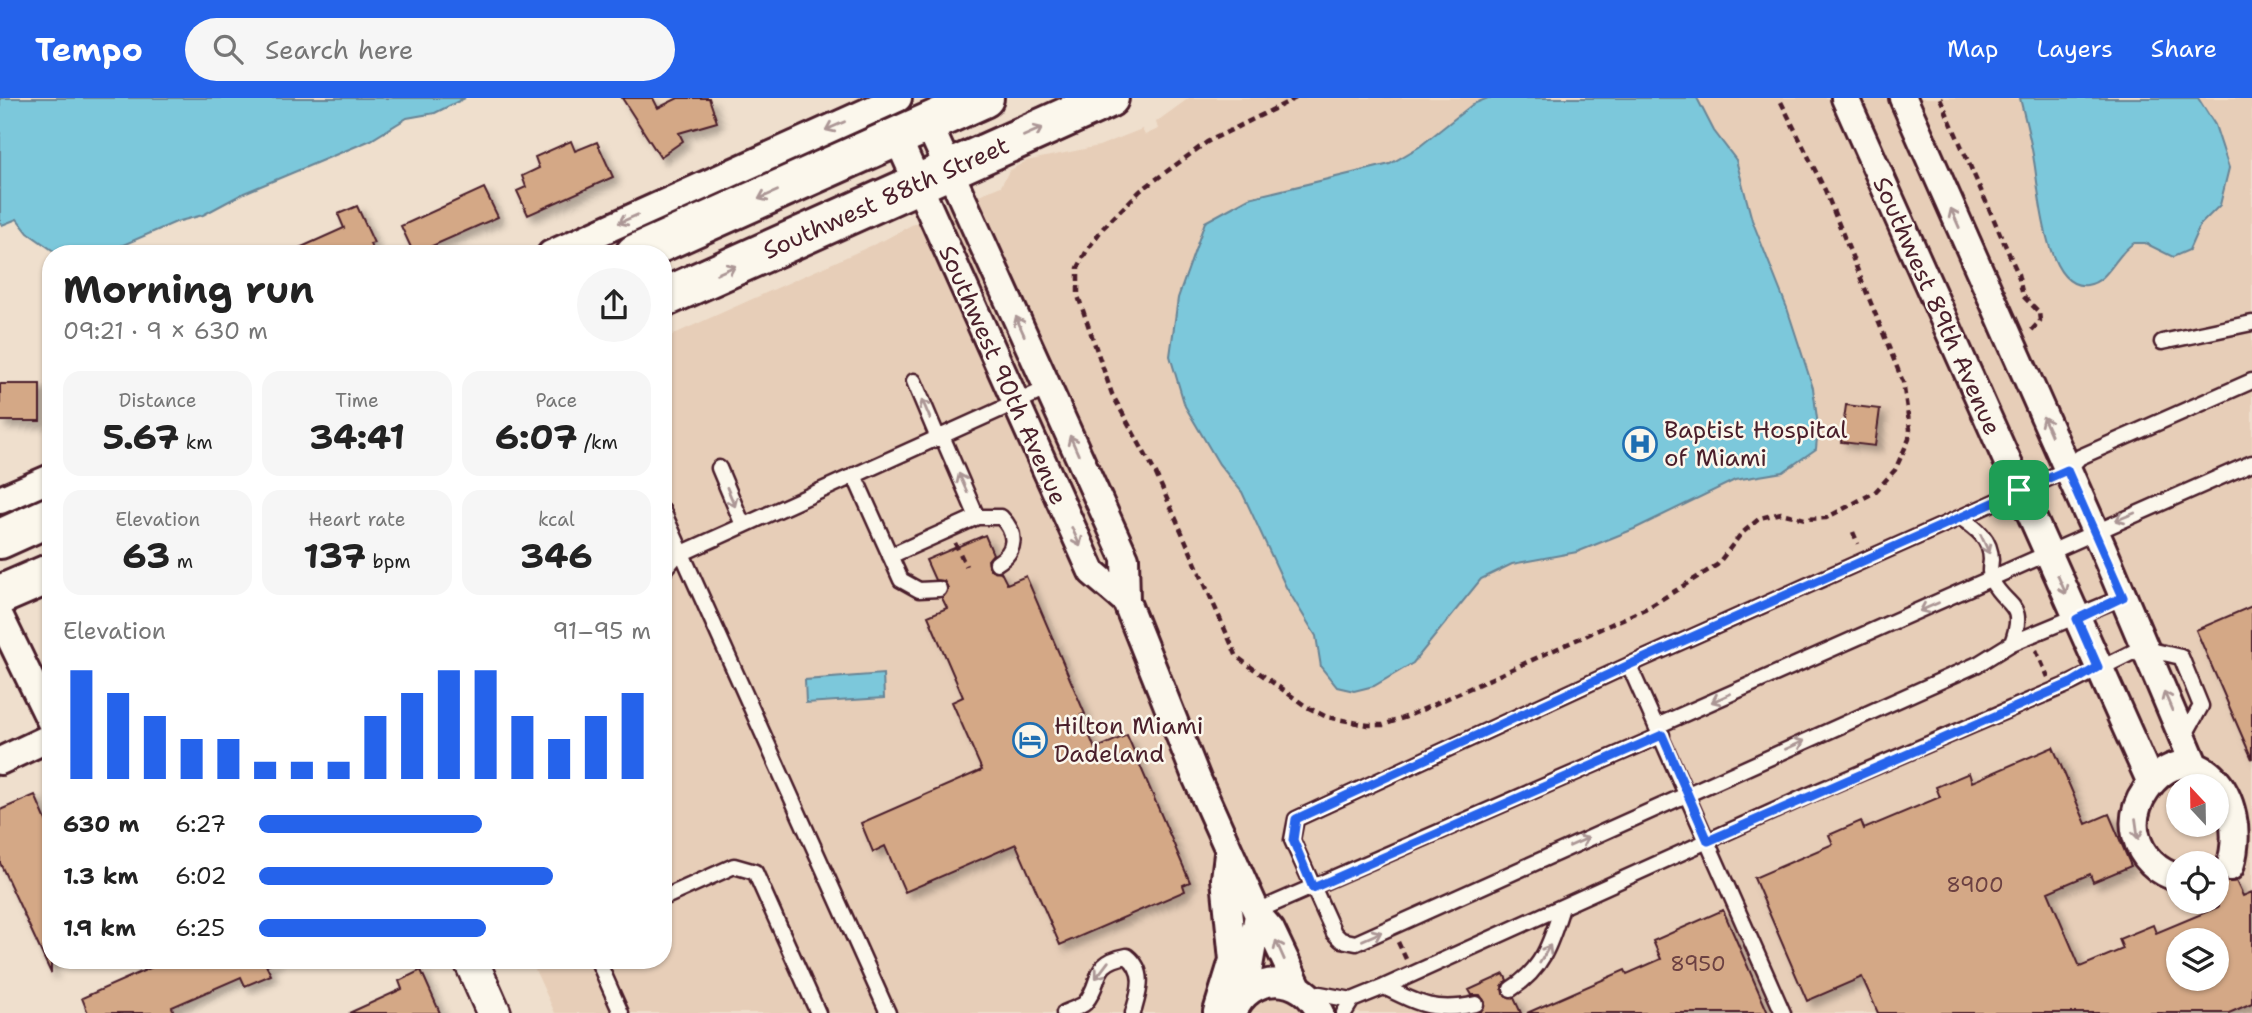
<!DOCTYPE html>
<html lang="en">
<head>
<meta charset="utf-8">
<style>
	:root { --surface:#fff; --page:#f6f6f6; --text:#222; --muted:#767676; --accent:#2563eb }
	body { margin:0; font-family:"Shantell Sans",sans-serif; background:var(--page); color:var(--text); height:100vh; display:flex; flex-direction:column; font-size:26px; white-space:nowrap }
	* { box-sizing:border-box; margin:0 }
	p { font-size:23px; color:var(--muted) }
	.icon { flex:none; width:38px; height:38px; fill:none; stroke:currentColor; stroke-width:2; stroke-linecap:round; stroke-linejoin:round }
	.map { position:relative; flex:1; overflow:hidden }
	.details { position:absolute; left:42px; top:147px; width:630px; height:724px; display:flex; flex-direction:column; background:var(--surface); border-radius:28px; box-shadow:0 2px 5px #0004 }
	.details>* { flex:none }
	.needle { width:46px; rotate:338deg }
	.buttons { position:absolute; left:2166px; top:676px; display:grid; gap:14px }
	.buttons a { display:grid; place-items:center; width:63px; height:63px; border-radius:50%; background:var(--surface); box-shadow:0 2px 5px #0004; font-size:35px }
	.pin { position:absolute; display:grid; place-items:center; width:60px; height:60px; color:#fff; margin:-30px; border-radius:14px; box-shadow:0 4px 10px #0006 }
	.round { display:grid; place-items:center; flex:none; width:74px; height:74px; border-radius:37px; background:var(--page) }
	.overview { display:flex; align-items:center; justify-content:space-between; height:119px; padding:0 21px }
	h1 { font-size:38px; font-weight:700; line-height:52px }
	.metrics { display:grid; grid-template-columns:repeat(3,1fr); gap:10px; height:119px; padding:7px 21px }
	.metrics div { display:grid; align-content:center; border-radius:18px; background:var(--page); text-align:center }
	.metrics b { font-size:35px; font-weight:700 }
	.metrics small { font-size:19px; font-weight:400 }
	.metrics p { font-size:19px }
	.chart { height:196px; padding:14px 21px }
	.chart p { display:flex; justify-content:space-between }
	.chart svg { width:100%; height:126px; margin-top:7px; stroke:var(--accent); stroke-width:6 }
	ul { padding:0 21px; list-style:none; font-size:23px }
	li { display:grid; grid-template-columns:112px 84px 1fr; align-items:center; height:52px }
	li i { height:18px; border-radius:9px; background:var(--accent) }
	header { display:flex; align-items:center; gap:42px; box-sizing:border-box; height:98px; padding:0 35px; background:var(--accent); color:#fff }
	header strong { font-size:33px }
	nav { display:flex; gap:38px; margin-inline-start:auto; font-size:24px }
	.search { width:490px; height:63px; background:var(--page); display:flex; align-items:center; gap:18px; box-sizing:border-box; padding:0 24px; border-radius:38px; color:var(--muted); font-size:26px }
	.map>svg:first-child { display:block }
	.built { fill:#e7ceb8; fill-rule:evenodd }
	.water { fill:#7cc8db; stroke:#688495; stroke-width:2 }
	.building { fill:#d4a886; stroke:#4a1f2b; stroke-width:2; fill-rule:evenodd; filter:url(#shadow) }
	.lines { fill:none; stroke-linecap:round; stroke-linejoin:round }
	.service-casing { stroke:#4a1f2b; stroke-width:19 }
	.minor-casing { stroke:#4a1f2b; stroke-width:32 }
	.tertiary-casing { stroke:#4a1f2b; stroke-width:38 }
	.primary-casing { stroke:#4a1f2b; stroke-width:44 }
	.path { stroke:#4a1f2b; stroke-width:4.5; stroke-dasharray:7 5; stroke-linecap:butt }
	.service { stroke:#fbf7ec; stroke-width:14 }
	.minor { stroke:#fbf7ec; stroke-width:26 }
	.tertiary { stroke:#fbf7ec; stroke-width:33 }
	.primary { stroke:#fbf7ec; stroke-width:38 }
	.oneway { stroke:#ab9695 }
	.route-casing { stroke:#fff; stroke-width:14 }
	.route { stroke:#2563eb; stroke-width:9 }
	.labels { text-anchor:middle; stroke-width:5; stroke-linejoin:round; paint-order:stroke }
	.number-label { font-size:21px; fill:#6c4142 }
	.street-label { font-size:24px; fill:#4a1f2b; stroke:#fbf7ec }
	.poi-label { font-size:24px; fill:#4a1f2b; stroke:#fbf7ec; text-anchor:start }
</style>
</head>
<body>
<header>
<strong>Tempo</strong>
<div class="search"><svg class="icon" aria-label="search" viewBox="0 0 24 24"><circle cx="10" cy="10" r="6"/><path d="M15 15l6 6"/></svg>Search here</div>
<nav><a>Map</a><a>Layers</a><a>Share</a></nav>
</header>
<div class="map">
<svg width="2252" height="915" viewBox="0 0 2252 915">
	<defs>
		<filter id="shadow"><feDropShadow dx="6" dy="6" stdDeviation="3.5" flood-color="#0004"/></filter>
	</defs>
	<rect width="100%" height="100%" fill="#efdfcd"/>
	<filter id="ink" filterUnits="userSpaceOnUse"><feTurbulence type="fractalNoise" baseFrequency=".0143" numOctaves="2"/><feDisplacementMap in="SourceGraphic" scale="14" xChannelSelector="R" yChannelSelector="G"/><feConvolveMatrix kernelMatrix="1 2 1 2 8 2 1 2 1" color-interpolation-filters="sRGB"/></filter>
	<g filter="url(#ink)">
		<!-- built -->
		<path class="built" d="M1189,0H2252V915H555L531,863H663V241L884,142L930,117L1001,88L1009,73L1026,63L1099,48L1142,31L1145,37L1158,31L1156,24ZM2179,688H2217V726H2179ZM2179,765H2217V803H2179ZM2179,842H2217V880H2179Z"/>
		<!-- water -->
		<path class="water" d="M0,0H465L435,15L407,20L371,42L244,95L203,117L176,124L107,154H55L28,135L17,121L2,127L0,124Z
			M1488,0H1697L1714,33L1736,62L1752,122L1787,210L1813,290L1818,328L1816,351L1783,374L1735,382L1634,431L1577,454L1512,466L1481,481L1413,565L1374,588L1354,593L1337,589L1321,569L1316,538L1286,489L1242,394L1219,366L1185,308L1170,258L1178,200L1205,124L1249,100L1390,66L1419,49L1473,6Z
			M2020,0H2198L2215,27L2229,70L2220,107L2200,127L2189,152L2173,159L2145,145H2134C2116,155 2109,184 2087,187C2044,193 2039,89 2034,63C2031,42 2025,21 2020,0Z
			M883,576L884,600L806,605L805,582Z"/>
		<!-- building -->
		<path class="building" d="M622,0H653L658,10L678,0H709L717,24L679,35L683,43L660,59Z
			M571,43L575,53L597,44L613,79L528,117L517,93L526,89L522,78L539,70L535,59Z
			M484,90L498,119L414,156L401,128Z
			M357,108L374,145L370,146L374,156H286L344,130L338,116Z
			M0,286H40V323H0Z
			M1846,307L1880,311L1875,348L1841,344Z
			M985,437L993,456L988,462L990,471L1001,474L1007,486L1026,478L1085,616L1081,617L1095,651L1127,637L1190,784L1183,787L1185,793L1060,847L1016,746L905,794L885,748L873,754L861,725L982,672L952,604L963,599L928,518L947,510L942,500L948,490L944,483L935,482L926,462Z
			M2252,508V661L2196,532Z
			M2053,649L2086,726L2109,716L2131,768L2093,784L2090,776L2048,794L2080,869L2123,851L2119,841L2153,827L2156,835L2218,809L2217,777L2227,784L2236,783L2243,798L2252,794V905L2229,915H1878L1862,879L1807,903L1754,780L1833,746L1829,737L1861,723L1864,731L1940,699L1936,689L1969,675L1972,684ZM2179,842H2217V880H2179Z
			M35,697L51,734V875L0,765V712Z
			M1723,812L1768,915H1527L1625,872L1627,876L1661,861L1653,843Z
			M166,863H277L266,867L271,877L245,888L241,879L172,909L174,915H88L82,900Z
			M421,872L440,915H349L402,891L399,883Z
			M1504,876L1507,882L1502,888L1503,896L1514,900L1521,915H1480L1485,904L1480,897H1472L1469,892Z"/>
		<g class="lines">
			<!-- service casing -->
			<g class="service-casing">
				<path id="service" d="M2162,244L2252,225
					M914,283L938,340
					M942,338L977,419H1001C1017,435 1017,453 997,465
					M719,370L743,427
					M854,377L901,482L919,492L939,491
					M663,413L888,915
					M1961,420C1976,430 1991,441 1991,462C1990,470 1989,476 1992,483C2006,510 2027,504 2012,545
					M890,458L977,419
					M663,474L676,458L1048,290
					M2123,499L2012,545L1978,566L1356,845L1341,842L1334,835L1292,742L1296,721L1629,567L2067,372L2080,359L2252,283
					M2146,551L2181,559L2201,608L2183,640
					M1629,567L1783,915
					M1657,628C1856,542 2053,451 2252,365
					M663,800L734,768L755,774L818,915
					M1257,813L1662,637
					M598,863L621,915
					M1384,889C1419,906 1436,915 1476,906
					M1511,891C1543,871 1551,844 1562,809
					M1309,894L1352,902L1384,889L1807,698L2071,585L2145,548
					M1064,915C1070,912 1081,909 1085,905C1104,883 1089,865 1127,858C1147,874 1139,894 1133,915
					M1344,915L1352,902"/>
			</g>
			<!-- minor casing -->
			<g class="minor-casing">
				<path id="minor" d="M1845,0L2151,685
					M1903,0L2103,451L2194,666
					M928,25L1125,460L1126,503L1197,681L1258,817L1271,832L1298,889
					M897,39L1092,474L1126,503
					M551,156L898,0
					M0,402L51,380
					M0,519L51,624
					M0,663L51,639
					M2179,780C2158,775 2141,759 2136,737C2132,721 2137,705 2146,692C2191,628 2252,697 2230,769
					M1244,897L1258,817
					M1217,914L1233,862L1225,781L1228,756
					M1233,915C1250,873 1303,875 1320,915"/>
			</g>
			<!-- tertiary casing -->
			<g class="tertiary-casing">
				<path id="tertiary" d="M471,863L494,915"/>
			</g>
			<!-- primary casing -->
			<g class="primary-casing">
				<path id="primary" d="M635,156L984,0
					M663,200L1109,0
					M0,441L51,418
					M0,497L51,475"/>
			</g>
			<!-- path -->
			<path class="path" d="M1296,0L1207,44L1140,93L1103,130L1087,152L1078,170V198L1112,296L1156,376L1237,559L1307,609L1327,619L1368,627H1383L1406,619L1649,509L1717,467L1741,436L1760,420L1781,415L1805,421L1826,420L1875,394L1895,372L1909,341L1910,331L1903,284L1825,92L1779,0
				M1940,0L2018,176L2023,198L2039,214L2040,223L2030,234
				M1853,434L1858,446
				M955,445L966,468
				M2036,552L2048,579
				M1398,844L1406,861"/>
			<!-- service -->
			<use href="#service" class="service"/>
			<!-- minor -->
			<use href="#minor" class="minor"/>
			<!-- tertiary -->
			<use href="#tertiary" class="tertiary"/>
			<!-- primary -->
			<use href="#primary" class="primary"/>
		</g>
		<!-- one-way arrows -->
		<defs><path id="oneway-shaft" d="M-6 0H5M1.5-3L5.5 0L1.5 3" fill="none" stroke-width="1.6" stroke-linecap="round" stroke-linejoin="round" transform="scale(1.75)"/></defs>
		<g class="oneway">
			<use href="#oneway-shaft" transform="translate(835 28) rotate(156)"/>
			<use href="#oneway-shaft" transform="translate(1033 34) rotate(-24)"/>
			<use href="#oneway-shaft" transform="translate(768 97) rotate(156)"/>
			<use href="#oneway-shaft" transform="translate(1955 120) rotate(-114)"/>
			<use href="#oneway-shaft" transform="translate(628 121) rotate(156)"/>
			<use href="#oneway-shaft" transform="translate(726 172) rotate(-24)"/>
			<use href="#oneway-shaft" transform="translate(1020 228) rotate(-114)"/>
			<use href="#oneway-shaft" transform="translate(926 311) rotate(-113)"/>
			<use href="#oneway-shaft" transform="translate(2047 328) rotate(-114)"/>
			<use href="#oneway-shaft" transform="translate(1074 347) rotate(-114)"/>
			<use href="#oneway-shaft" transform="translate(963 385) rotate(-114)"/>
			<use href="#oneway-shaft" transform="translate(731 399) rotate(67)"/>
			<use href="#oneway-shaft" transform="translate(2125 419) rotate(158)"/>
			<use href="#oneway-shaft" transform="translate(1076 439) rotate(66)"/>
			<use href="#oneway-shaft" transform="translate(1985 446) rotate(65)"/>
			<use href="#oneway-shaft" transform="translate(2062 487) rotate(66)"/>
			<use href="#oneway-shaft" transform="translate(1929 509) rotate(156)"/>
			<use href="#oneway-shaft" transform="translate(1721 600) rotate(156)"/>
			<use href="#oneway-shaft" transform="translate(2168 603) rotate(-113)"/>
			<use href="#oneway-shaft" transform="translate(1795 647) rotate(-24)"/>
			<use href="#oneway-shaft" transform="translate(2137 731) rotate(82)"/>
			<use href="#oneway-shaft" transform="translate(1579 744) rotate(-24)"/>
			<use href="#oneway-shaft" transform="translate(1372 838) rotate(-24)"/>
			<use href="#oneway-shaft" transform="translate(1280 852) rotate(-114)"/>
			<use href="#oneway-shaft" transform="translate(1545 856) rotate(-60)"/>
			<use href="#oneway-shaft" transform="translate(1102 872) rotate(127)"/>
		</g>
	</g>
	<g class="lines" filter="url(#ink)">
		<!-- route casing -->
		<g class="route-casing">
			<path id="route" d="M2067,372L2123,499L2077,521L2098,569L2071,585L1708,743L1662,637L1313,790L1293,742L1296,721L1629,567Z"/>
		</g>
		<!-- route -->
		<use href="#route" class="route"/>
	</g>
	<!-- icons -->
	<defs>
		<g id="hospital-ring" transform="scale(1.75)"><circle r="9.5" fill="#fbf7ec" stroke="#1f6fb2" stroke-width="1.5"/><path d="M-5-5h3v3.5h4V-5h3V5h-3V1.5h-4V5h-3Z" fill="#1f6fb2"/></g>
		<g id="hotel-ring" transform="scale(1.75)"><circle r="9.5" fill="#fbf7ec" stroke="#1f6fb2" stroke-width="1.5"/><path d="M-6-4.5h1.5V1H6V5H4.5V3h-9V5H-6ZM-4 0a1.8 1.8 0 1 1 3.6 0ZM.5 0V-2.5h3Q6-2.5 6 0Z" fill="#1f6fb2"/></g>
	</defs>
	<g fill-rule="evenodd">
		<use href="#hospital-ring" x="1640" y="346"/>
		<use href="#hotel-ring" x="1030" y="642"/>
	</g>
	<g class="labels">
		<!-- number labels -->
		<g class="number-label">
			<text x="1975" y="794">8900</text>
			<text x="1698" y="873">8950</text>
		</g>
		<!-- street labels -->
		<g class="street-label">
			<text transform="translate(886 100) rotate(-24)" y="8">Southwest 88th Street</text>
			<text transform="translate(1937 208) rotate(66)" y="8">Southwest 89th Avenue</text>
			<text transform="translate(1003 277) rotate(66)" y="8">Southwest 90th Avenue</text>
		</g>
		<!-- poi labels -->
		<g class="poi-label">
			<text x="1664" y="340">Baptist Hospital<tspan x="1664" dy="28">of Miami</tspan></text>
			<text x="1054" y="636">Hilton Miami<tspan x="1054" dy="28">Dadeland</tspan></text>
		</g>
	</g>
</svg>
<div class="buttons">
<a><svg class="needle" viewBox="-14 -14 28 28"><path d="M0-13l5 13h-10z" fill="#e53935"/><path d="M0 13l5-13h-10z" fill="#767676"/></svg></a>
<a><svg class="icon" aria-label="locate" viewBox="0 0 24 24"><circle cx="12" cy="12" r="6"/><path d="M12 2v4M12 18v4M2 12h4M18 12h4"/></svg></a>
<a><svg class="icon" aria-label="layers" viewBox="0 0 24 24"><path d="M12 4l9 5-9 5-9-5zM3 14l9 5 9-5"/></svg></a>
</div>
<div class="pin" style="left:2019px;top:392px;background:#1e9e55"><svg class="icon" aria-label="arrive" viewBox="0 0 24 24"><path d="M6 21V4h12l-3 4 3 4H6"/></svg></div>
<section class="details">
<div class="overview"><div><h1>Morning run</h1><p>09:21 · 9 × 630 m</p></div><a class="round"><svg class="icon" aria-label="share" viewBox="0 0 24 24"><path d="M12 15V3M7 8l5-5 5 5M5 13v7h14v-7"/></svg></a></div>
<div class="metrics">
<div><p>Distance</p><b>5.67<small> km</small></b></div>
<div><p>Time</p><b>34:41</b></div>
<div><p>Pace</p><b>6:07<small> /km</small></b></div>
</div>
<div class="metrics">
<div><p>Elevation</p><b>63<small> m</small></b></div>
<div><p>Heart rate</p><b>137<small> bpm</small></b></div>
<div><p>kcal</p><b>346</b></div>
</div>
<div class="chart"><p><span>Elevation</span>91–95 m</p>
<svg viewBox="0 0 160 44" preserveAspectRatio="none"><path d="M5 44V6M15 44V14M25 44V22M35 44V30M45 44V30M55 44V38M65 44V38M75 44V38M85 44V22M95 44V14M105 44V6M115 44V6M125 44V22M135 44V30M145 44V22M155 44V14"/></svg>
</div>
<ul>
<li><b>630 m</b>6:27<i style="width:57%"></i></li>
<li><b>1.3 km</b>6:02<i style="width:75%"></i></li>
<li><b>1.9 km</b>6:25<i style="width:58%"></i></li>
</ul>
</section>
</div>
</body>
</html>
